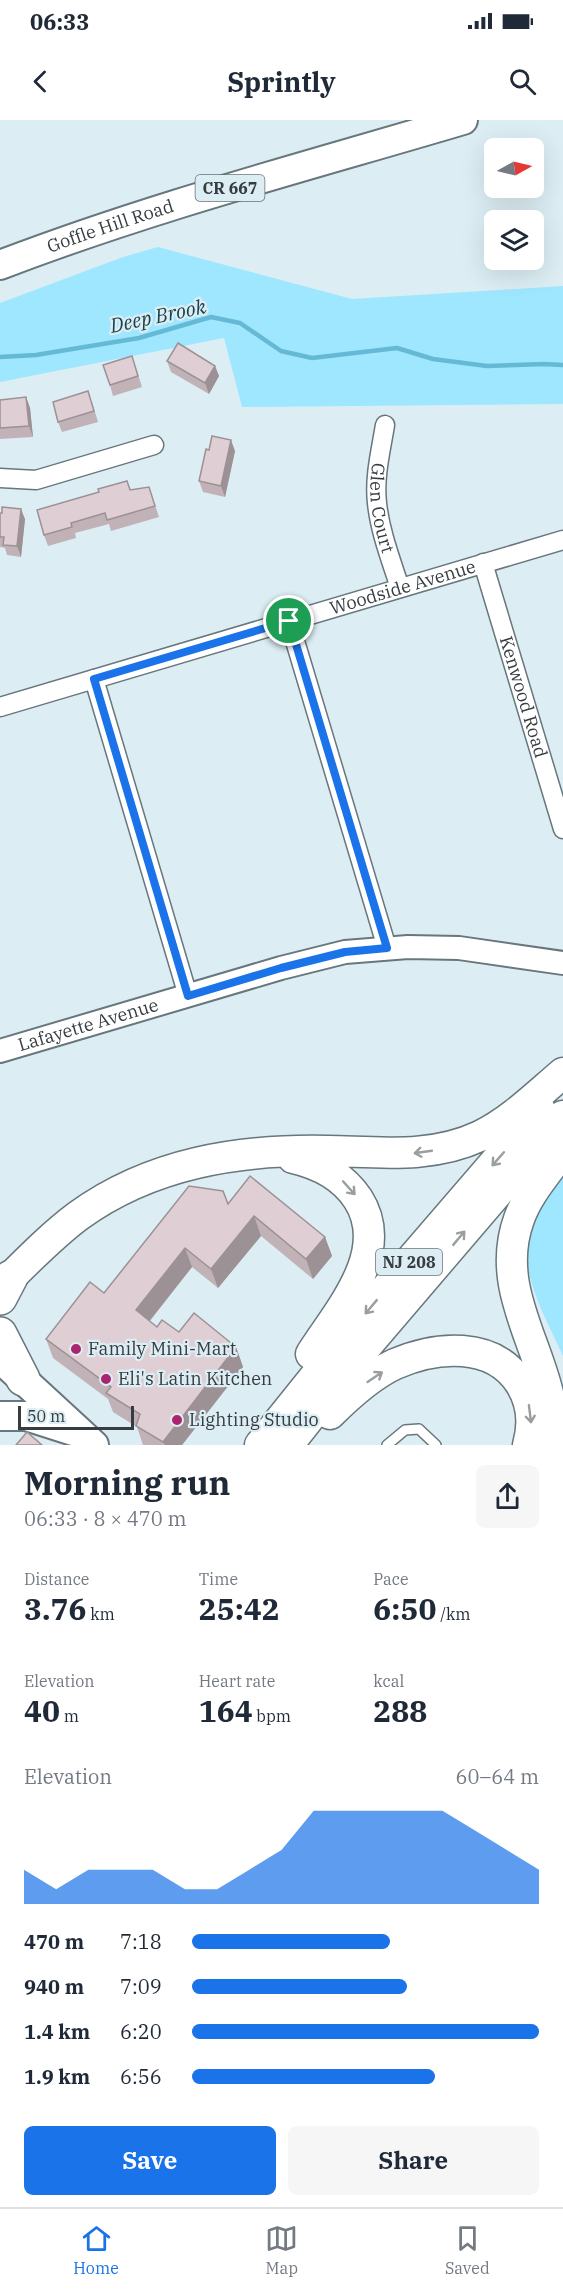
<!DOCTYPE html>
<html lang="en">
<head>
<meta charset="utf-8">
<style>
	:root { --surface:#fff; --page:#f6f6f7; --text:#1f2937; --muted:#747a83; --line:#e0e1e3; --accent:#1a73e8 }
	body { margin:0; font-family:"IBM Plex Serif",serif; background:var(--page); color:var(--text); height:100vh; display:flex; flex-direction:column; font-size:22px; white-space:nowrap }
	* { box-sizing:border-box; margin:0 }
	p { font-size:20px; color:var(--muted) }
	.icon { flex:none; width:33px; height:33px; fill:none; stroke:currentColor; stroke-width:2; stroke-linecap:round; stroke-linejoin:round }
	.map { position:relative; height:1325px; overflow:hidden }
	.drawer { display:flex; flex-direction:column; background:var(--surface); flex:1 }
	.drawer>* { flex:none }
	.needle { width:39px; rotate:82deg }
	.controls { position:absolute; left:484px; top:18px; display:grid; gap:12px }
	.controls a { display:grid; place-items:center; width:60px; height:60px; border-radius:9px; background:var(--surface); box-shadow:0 6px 24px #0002; font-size:30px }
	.scale { position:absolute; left:18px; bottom:15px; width:116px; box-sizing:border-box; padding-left:6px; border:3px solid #363d40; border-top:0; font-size:16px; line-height:21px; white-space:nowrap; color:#363d40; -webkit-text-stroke:4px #dceef4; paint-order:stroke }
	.pin { position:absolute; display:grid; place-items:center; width:51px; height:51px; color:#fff; margin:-26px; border:3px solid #fff; border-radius:50%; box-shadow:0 2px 6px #0007 }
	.round { display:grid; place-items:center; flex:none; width:63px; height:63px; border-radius:9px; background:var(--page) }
	.summary { display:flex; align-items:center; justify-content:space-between; height:102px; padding:0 24px }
	h1 { font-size:33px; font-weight:700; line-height:45px }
	.metrics { display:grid; grid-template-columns:repeat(3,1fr); gap:9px; height:102px; padding:6px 24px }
	.metrics div { display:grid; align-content:center }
	.metrics b { font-size:30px; font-weight:700 }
	.metrics small { font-size:16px; font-weight:400 }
	.metrics p { font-size:16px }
	.chart { height:168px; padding:12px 24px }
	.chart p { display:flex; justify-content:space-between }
	.chart svg { width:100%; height:108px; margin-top:6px; fill:var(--accent); opacity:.7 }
	.button { display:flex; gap:12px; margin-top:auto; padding:12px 24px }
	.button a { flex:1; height:69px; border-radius:9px; background:var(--accent); color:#fff; font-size:24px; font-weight:700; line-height:69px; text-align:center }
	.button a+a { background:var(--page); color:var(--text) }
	ul { padding:0 24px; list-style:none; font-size:20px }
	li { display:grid; grid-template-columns:96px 72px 1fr; align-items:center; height:45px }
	li i { height:15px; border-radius:8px; background:var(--accent) }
	.status { display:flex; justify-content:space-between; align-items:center; height:42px; padding:0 30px; background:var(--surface); direction:ltr }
	.status svg { height:16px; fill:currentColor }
	header { display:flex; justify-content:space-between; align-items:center; height:78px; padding:0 24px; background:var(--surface); font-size:27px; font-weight:700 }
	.tabs { display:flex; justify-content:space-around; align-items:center; height:84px; border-top:2px solid var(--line); background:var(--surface); font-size:16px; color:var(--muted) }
	.tabs a { display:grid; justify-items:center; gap:3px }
	.tabs .selected { color:var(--accent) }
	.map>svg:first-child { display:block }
	.green { fill:#9fe7ff }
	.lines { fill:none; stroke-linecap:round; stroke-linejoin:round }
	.stream { stroke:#65b9d5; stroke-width:4.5 }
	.service-casing { stroke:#67777c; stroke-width:12 }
	.minor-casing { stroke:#67777c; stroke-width:21 }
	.tertiary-casing { stroke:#67777c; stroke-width:26 }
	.primary-casing { stroke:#67777c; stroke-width:32 }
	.trunk-casing { stroke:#67777c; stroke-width:33 }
	.motorway-casing { stroke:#67777c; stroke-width:36 }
	.service { stroke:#fff; stroke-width:9 }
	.minor { stroke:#fff; stroke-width:18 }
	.tertiary { stroke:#fff; stroke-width:22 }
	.primary { stroke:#fff; stroke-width:28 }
	.trunk { stroke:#fff; stroke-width:30 }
	.motorway { stroke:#fff; stroke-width:33 }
	.wall { fill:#c0b2b7 }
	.shaded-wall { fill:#9c9195 }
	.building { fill:#dfcfd5; stroke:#9c9195; stroke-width:1.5 }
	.oneway { stroke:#9a9ea0 }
	.route-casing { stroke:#fff; stroke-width:12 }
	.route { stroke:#1a73e8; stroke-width:8 }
	.poi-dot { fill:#a92570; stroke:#dceef4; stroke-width:2 }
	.labels { text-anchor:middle; stroke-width:4.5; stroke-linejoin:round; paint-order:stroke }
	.shield { fill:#dceef4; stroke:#687276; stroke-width:1.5 }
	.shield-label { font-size:16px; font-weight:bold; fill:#363d40 }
	.street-label { font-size:18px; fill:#363d40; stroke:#dceef4 }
	.poi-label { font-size:18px; fill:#363d40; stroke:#dceef4; text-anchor:start }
	.water-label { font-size:20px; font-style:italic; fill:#1a404c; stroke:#dceef4 }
</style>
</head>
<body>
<div class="status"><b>06:33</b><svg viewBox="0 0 49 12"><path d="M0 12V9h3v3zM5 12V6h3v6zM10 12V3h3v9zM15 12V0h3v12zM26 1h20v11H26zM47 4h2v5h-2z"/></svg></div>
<header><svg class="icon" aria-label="back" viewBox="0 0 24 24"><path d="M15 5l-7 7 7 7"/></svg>Sprintly<svg class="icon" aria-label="search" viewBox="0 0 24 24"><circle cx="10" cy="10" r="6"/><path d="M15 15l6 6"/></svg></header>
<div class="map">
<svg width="563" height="1325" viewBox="0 0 563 1325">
	<rect width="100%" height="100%" fill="#dceef4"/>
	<!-- green -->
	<path class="green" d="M158,127L352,179L563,166V284L242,287L224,218L0,262V183L123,137Z
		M563,1053V1236C539,1183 507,1135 542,1078C547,1069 556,1061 563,1053Z"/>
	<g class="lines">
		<!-- stream -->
		<path class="stream" d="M0,237L36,235L139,218L211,197L240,203L281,231L312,238L397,228L433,239L487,246L544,244L563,245"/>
		<!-- service casing -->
		<g class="service-casing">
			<path id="service" d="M387,1325L405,1310L419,1309L436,1325"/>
		</g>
		<!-- minor casing -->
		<g class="minor-casing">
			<g id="minor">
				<path id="s1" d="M385,305C381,330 374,357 377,383C380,412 391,440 400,468"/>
				<path d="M0,358L36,360L154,325"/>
				<path id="s2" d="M483,443L563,709"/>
				<path d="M289,501L387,828"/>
				<path d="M94,559L188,876"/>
				<path id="s3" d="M0,587L563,420"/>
			</g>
		</g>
		<!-- tertiary casing -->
		<g class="tertiary-casing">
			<g id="tertiary">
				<path id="s4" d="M0,931L281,848L345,832L408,827L459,828L563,843"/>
			</g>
		</g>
		<!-- primary casing -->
		<g class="primary-casing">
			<g id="primary">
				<path id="s5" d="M0,145C151,87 308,46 463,0"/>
				<path d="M6,1244L94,1325"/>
				<path d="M0,1296H26L73,1311"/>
			</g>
		</g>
		<!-- trunk casing -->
		<g class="trunk-casing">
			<path id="trunk" d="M293,1038C319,1044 343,1056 358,1079C392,1132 339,1190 311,1234
				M11,1157C32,1136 54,1114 78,1096C151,1043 239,1029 328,1031C380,1032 431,1039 480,1016C511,1001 537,975 563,953
				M330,1294C349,1275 371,1255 395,1244C436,1226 493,1221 520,1263C532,1282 534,1304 528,1325
				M260,1325L378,1178L540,990
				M288,1325L358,1236L563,996
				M551,1325C563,1248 489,1181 519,1099C528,1073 548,1052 563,1030"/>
		</g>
		<!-- motorway casing -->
		<g class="motorway-casing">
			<path id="motorway" d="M0,1178L11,1157
				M0,1214L23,1259"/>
		</g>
		<!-- service -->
		<use href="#service" class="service"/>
		<!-- minor -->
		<use href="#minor" class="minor"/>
		<!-- tertiary -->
		<use href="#tertiary" class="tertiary"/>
		<!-- primary -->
		<use href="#primary" class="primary"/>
		<!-- trunk -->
		<use href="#trunk" class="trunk"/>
		<!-- motorway -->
		<use href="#motorway" class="motorway"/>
	</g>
	<!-- wall -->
	<path class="wall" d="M132,236L142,267L113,276L110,265Z
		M167,241L215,246L219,256L209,274L171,252Z
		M26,277L30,288L33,317L0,319V280Z
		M92,282L98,302L62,312L58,302Z
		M235,331L225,377L203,372L199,361Z
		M127,361L131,370L149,367L159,397L111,411L109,404L75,413L76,418L48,426L44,415L99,372Z
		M0,393L25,399L21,437L7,435L5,428L0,427Z
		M228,1084L325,1117L332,1136L313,1159L261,1116L218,1168L192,1147L150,1201L157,1207L236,1227L243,1247L182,1325H143L137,1307L113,1292L108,1279L53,1238L46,1219L104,1173Z"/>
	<!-- shaded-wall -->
	<path class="shaded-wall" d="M215,246L219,256L209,274L205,263Z
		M26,277L30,288L33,317L29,306Z
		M231,320L235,331L225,377L221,366Z
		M21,389L25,399L21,437L17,426Z
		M254,1096L261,1116L218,1168L211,1149Z
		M325,1117L332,1136L313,1159L306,1139Z
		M185,1128L192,1147L143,1209L136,1190Z
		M236,1227L243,1247L182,1325H165L163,1322Z"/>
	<!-- building -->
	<path class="building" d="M178,223L215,246L205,263L167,241Z
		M132,236L138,256L110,265L103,245Z
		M88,271L94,291L58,302L53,282Z
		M26,277L29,306L0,308V280Z
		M212,316L231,320L221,366L199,361L206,329L209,330Z
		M127,361L130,370L149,367L155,386L107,400L105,393L71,403L72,407L44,415L37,390L99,372L98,369Z
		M2,387L21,389L17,426L3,425L4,417H0V393H2Z
		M250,1056L325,1117L306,1139L254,1096L211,1149L185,1128L136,1190L157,1207L162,1200L179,1212L194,1193L236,1227L163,1322L136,1306L140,1294L106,1273L111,1267L46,1219L90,1162L104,1173L189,1066L223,1071L228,1084Z
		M27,1312L42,1325H16Z"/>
	<!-- one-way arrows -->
	<defs><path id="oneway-shaft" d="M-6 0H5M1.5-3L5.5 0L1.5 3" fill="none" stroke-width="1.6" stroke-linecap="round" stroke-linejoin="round" transform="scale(1.5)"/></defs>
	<g class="oneway">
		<use href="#oneway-shaft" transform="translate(423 1032) rotate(172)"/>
		<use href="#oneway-shaft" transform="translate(498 1039) rotate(131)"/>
		<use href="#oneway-shaft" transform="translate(349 1068) rotate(48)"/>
		<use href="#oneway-shaft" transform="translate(459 1118) rotate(-50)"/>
		<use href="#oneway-shaft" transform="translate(371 1187) rotate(130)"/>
		<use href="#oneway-shaft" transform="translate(375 1257) rotate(-34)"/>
		<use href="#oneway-shaft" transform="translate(530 1294) rotate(83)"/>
	</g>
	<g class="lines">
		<!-- route casing -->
		<g class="route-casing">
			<path id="route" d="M289,501L387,828L345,832L281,848L188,876L94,559Z"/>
		</g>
		<!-- route -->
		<use href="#route" class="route"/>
	</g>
	<!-- markers -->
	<g class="poi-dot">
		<circle cx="76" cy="1229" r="6"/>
		<circle cx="106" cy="1259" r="6"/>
		<circle cx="177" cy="1300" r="6"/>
	</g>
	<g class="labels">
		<!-- shield labels -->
		<g class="shield">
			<rect x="195.5" y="55" width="69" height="26" rx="4.5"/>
			<rect x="376" y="1129" width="66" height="26" rx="4.5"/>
		</g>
		<g class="shield-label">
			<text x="230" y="74">CR 667</text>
			<text x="409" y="1148">NJ 208</text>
		</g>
		<!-- street labels -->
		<g class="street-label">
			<text dy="6" stroke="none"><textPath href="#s5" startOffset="117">Goffle Hill Road</textPath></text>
			<text dy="6" stroke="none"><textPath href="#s1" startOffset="84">Glen Court</textPath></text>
			<text dy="6" stroke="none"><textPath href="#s3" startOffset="420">Woodside Avenue</textPath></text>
			<text dy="6" stroke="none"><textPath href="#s2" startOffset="140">Kenwood Road</textPath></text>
			<text dy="6" stroke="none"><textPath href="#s4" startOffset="92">Lafayette Avenue</textPath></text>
		</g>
		<!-- poi labels -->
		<g class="poi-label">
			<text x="88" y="1235">Family Mini-Mart</text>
			<text x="118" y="1265">Eli's Latin Kitchen</text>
			<text x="189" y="1306">Lighting Studio</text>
		</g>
		<!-- water labels -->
		<g class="water-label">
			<text transform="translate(158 196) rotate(-12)" y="7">Deep Brook</text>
		</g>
	</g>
</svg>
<div class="controls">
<a><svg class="needle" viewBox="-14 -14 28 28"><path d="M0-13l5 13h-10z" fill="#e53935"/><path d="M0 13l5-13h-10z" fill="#747a83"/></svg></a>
<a><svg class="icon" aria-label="layers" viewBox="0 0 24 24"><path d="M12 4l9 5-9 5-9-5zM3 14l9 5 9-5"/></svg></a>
</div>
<div class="scale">50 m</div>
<div class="pin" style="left:289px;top:501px;background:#1e9e55"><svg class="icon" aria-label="arrive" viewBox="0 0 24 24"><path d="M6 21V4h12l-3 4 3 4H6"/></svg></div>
</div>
<section class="drawer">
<div class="summary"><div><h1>Morning run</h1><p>06:33 · 8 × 470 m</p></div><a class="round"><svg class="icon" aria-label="share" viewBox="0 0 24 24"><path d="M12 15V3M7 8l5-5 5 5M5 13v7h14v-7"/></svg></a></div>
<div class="metrics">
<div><p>Distance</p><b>3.76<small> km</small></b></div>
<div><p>Time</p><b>25:42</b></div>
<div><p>Pace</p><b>6:50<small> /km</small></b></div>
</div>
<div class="metrics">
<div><p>Elevation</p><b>40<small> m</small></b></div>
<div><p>Heart rate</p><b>164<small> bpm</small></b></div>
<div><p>kcal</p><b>288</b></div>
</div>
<div class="chart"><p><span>Elevation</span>60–64 m</p>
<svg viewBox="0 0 160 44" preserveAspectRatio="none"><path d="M0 44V30L10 38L20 30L30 30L40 30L50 38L60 38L70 30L80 22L90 6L100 6L110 6L120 6L130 6L140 14L150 22L160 30V44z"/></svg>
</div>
<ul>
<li><b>470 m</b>7:18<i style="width:57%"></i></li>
<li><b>940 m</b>7:09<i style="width:62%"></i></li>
<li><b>1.4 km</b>6:20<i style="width:100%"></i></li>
<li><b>1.9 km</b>6:56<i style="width:70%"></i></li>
</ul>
<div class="button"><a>Save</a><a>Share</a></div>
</section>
<nav class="tabs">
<a class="selected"><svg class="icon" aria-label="home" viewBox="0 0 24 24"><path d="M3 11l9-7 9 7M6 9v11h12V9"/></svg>Home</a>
<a><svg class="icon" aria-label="map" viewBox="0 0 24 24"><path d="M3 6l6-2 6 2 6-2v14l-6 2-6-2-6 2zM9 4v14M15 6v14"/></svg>Map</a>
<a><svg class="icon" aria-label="saved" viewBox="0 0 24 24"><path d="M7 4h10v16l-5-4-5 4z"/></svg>Saved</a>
</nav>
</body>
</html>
